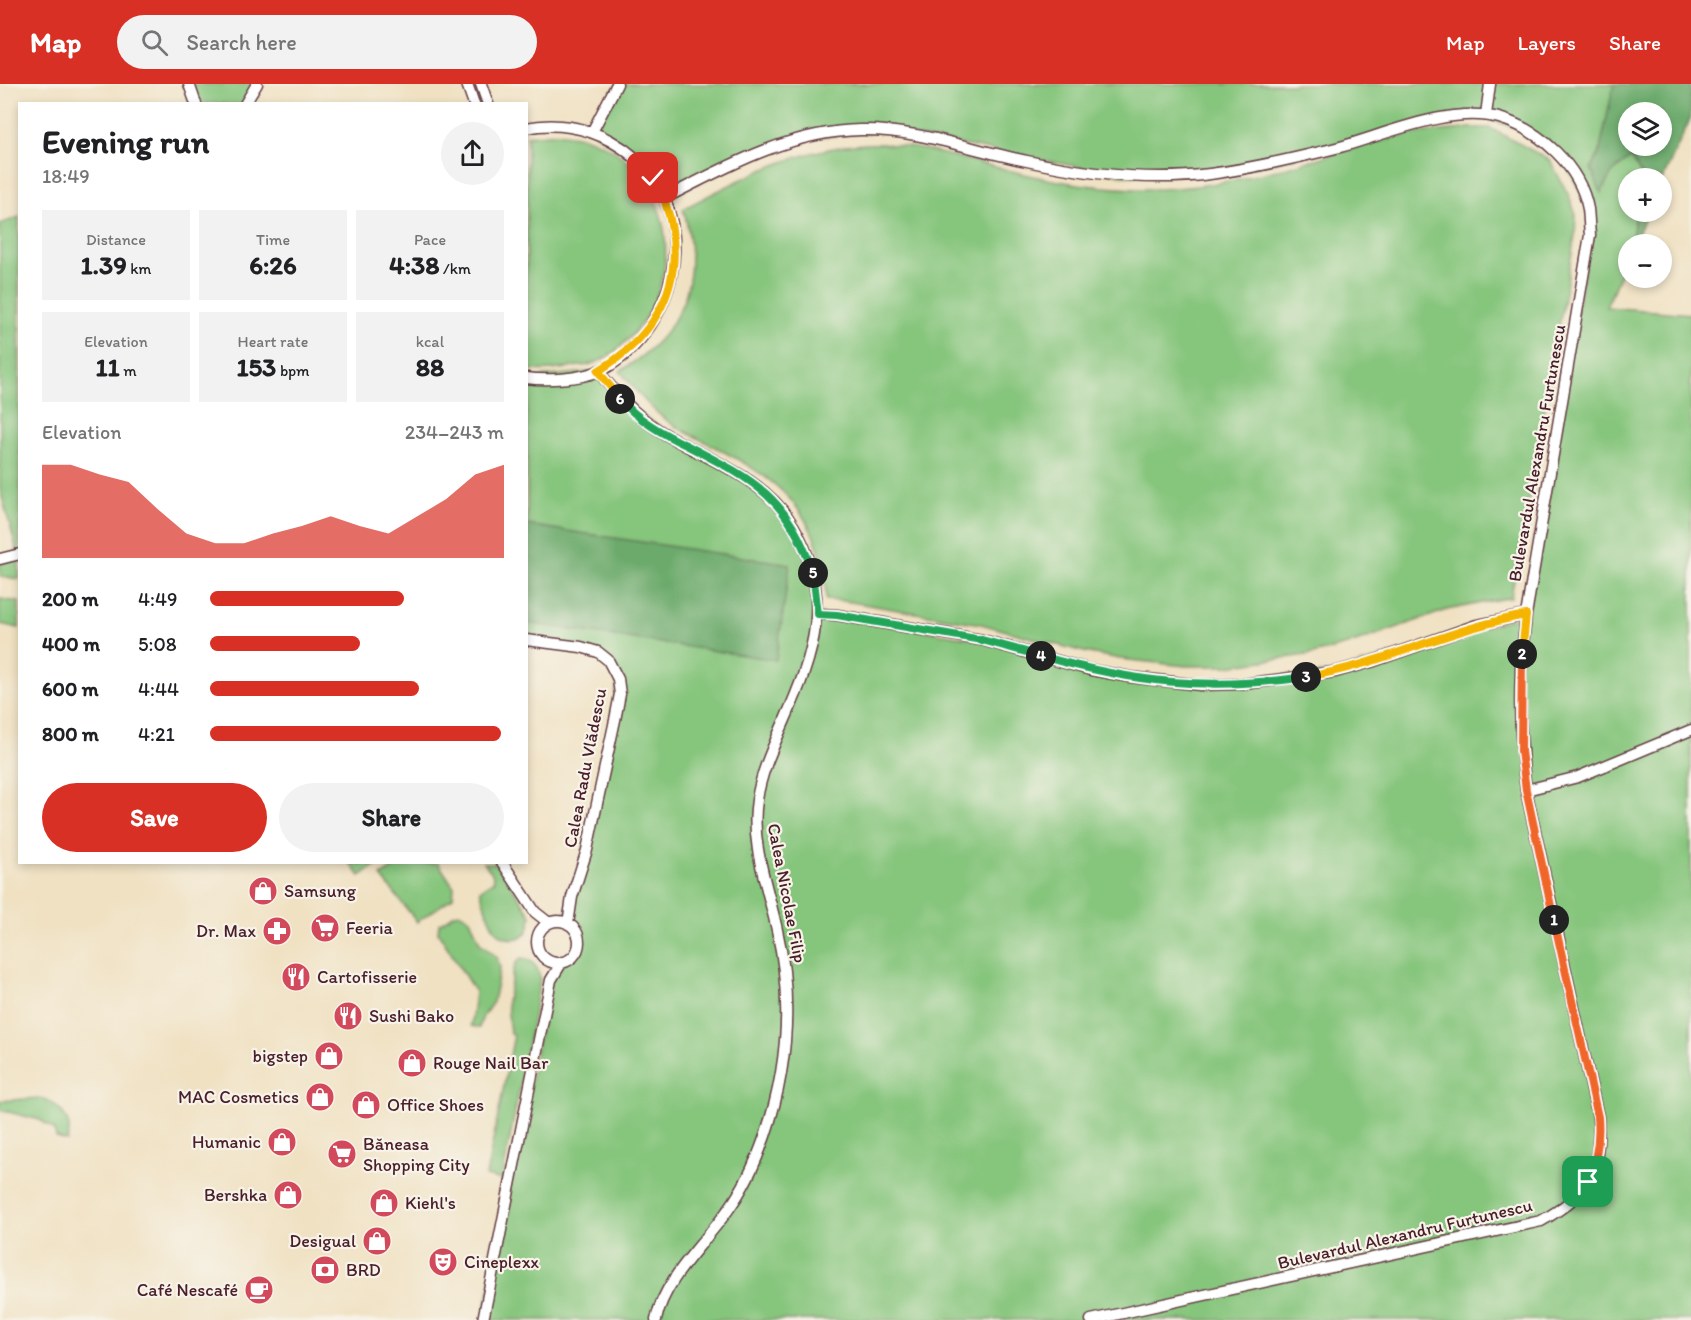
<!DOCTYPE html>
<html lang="en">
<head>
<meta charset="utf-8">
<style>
	:root { --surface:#fff; --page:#f2f2f2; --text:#202124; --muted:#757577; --accent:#d93025 }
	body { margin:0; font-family:Itim,sans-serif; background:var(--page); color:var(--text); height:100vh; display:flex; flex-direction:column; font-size:22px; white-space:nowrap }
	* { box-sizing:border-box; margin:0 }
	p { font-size:20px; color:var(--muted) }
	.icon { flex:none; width:33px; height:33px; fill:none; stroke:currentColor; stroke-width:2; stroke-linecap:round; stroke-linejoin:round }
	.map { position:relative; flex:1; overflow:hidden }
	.details { position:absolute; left:18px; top:18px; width:510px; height:762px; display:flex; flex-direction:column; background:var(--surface); border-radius:0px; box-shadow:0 3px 9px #0003 }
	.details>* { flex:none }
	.buttons { position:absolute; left:1618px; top:18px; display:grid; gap:12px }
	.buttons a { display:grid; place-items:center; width:54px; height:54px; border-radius:50%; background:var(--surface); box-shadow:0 3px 9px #0003; font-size:30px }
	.pin { position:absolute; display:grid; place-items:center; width:51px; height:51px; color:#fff; margin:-26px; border-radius:12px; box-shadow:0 3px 9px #0006 }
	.km { position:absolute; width:30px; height:30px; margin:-15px; border-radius:50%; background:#222; color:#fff; font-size:16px; line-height:30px; text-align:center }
	.round { display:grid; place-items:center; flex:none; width:63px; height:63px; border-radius:32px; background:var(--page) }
	.overview { display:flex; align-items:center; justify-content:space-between; height:102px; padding:0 24px }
	h1 { font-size:33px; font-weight:800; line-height:45px }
	.figures { display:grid; grid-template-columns:repeat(3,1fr); gap:9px; height:102px; padding:6px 24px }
	.figures div { display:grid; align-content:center; border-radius:0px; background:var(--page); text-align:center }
	.figures b { font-size:26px; font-weight:800 }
	.figures small { font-size:16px; font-weight:400 }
	.figures p { font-size:16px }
	.chart { height:168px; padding:12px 24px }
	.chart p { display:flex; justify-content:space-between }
	.chart svg { width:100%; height:108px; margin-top:6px; fill:var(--accent); opacity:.7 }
	.primary-button { display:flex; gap:12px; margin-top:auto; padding:12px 24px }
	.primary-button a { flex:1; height:69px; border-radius:36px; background:var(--accent); color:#fff; font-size:24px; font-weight:800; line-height:69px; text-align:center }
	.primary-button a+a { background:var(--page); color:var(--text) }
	ul { padding:0 24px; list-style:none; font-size:20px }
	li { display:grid; grid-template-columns:96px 72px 1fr; align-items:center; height:45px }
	li i { height:15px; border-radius:8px; background:var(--accent) }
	header { display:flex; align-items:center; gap:36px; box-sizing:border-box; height:84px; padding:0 30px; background:var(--accent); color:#fff }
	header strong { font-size:28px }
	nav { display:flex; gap:33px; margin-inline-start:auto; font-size:21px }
	.search { width:420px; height:54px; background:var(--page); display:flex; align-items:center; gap:15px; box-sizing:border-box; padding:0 21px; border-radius:33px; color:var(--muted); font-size:22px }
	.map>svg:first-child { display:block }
	.green { fill:#85c57c; stroke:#687254; stroke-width:1.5 }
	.forest { fill:#6caa6c; stroke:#5b644c; stroke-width:1.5; fill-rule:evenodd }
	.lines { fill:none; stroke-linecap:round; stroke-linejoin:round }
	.minor-casing { stroke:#633c42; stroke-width:13 }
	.minor { stroke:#fff; stroke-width:10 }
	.split-1-casing { stroke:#fff; stroke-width:12 }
	.split-2-casing { stroke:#fff; stroke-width:12 }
	.split-3-casing { stroke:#fff; stroke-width:12 }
	.split-4-casing { stroke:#fff; stroke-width:12 }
	.split-5-casing { stroke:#fff; stroke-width:12 }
	.split-6-casing { stroke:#fff; stroke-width:12 }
	.split-7-casing { stroke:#fff; stroke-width:12 }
	.split-1 { stroke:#f0652b; stroke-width:8 }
	.split-2 { stroke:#f0652b; stroke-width:8 }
	.split-3 { stroke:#f5b400; stroke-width:8 }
	.split-4 { stroke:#22a559; stroke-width:8 }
	.split-5 { stroke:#22a559; stroke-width:8 }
	.split-6 { stroke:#22a559; stroke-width:8 }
	.split-7 { stroke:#f5b400; stroke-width:8 }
	.labels { text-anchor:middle; stroke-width:4.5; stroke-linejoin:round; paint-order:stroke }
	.street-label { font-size:18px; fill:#4a1f2b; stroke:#f7f3e8 }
	.poi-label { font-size:18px; fill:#4a1f2b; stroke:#f7f3e8; text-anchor:start }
</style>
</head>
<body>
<header>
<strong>Map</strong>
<div class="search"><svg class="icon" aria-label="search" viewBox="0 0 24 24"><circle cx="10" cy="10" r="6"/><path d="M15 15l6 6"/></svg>Search here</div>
<nav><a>Map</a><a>Layers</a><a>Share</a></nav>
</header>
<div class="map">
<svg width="1691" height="1236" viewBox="0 0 1691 1236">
	<rect width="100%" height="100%" fill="#f7f3e8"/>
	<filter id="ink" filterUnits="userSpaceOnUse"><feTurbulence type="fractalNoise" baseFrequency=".0167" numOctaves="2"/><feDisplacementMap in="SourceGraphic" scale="12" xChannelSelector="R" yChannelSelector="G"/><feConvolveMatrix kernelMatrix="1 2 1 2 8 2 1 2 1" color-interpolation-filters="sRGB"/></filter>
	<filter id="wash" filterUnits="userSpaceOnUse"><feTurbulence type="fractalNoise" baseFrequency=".008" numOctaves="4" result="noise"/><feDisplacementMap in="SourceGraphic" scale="24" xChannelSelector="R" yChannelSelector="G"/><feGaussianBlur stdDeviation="1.35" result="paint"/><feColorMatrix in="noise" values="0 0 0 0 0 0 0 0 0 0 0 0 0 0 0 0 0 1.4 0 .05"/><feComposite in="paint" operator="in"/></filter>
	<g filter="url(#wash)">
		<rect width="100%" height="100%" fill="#f0e1c2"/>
		<!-- green -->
		<path class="green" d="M189,0H257L245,20L196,19Z
			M617,0H1614L1599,70L1612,89L1631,73L1643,92L1642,94H1629V128H1636L1631,160H1629V169L1606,223L1691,230V1236H483L554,878C582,879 587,847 562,837L582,786L618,595L598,568L527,556V294L598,287L626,322L761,404L801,455L818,530L982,556L1091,586L1200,601L1335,588L1526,530L1590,151L1588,124L1566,80L1527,46L1468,31L1256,83L1127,92L889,47L795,55L665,114L643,82L592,48Z
			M1469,44H1490L1550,76L1569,112L1576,131L1575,152L1511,513L1447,526L1347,561L1313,570L1227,582H1186L1120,575L1084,568L981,540L845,517L826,516C825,504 826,492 823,480C807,416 770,392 715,363C702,356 688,350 675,342C652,328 637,308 620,287C683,250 704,195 683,125C742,94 796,65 865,60C913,58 973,78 1020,89C1065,100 1113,106 1159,105C1245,103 1324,69 1406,51C1427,46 1449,48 1469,44Z
			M558,49C568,51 579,52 589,55C663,80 687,171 645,234C634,251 615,271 595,279C588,282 579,282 572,283C557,286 541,288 526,285L527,52Z
			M19,133L20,470H18L0,406V140Z
			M19,474V495L0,492V479Z
			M0,515L19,518V544L0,540Z
			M350,779H379L360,792Z
			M402,779H438L454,803L453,813L417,838L381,792Z
			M484,779H496L531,831C530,840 529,852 518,854C491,860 486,824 480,806L494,797L492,789Z
			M461,829L470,835L480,859L497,873L500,883L493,918L483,932L479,944L471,942L475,908L438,848L439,840L454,830Z
			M521,874C533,875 540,885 540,897L502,1096L486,1092L514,951L510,950L507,917L515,880Z
			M39,1014C51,1014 67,1030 69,1042C70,1047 68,1052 67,1057L56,1054L54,1045L40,1036L0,1026V1017Z"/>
		<!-- forest -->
		<path class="forest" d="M1614,0H1691V33L1662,97V94H1642V92L1631,73L1612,89L1601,109L1591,84L1599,70ZM1629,28H1662V62H1629Z
			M1636,128H1648L1633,160H1631Z
			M527,441L790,480L776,576L527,539Z"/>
	</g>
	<g filter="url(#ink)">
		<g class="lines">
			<!-- minor casing -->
			<g class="minor-casing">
				<path id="minor" d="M189,0L196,20
					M467,0L474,20
					M481,0L488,20
					M245,20L257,0
					M1486,31L1490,0
					M526,44C555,38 586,43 611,57C680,95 692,179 650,242C638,260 619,279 599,287C580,295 546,297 526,294
					M592,48L617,0
					M665,114C727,82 790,47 861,46C917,45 972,66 1027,77C1086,90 1149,98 1210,90C1254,84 1297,74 1340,63C1387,50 1451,21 1499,34C1540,46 1580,82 1588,125C1589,133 1589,142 1590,151L1526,531C1525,549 1521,568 1521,586C1519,626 1521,666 1526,706L1598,1033C1602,1087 1587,1112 1541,1137L1091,1236
					M598,287C616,309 633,330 657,345C705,376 764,391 794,443C834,512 814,571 784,638C773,663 761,688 757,716C750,759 768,804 777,846C793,916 788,984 765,1052C756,1078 744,1104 728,1126C704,1160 664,1195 656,1236
					M0,475L20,470
					M818,530L837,531L982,556L1091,586L1130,593L1200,601L1244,600L1335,588L1371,578L1477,541L1526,531
					M526,556L581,563L598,568L608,576L618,595L620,610L615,636L587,766L572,813L568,840
					M1526,706L1578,693L1691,646
					M502,778L535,828L549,839
					M537 858a21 21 0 1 1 42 0a21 21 0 1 1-42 0Z
					M483,1236L551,896L562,878"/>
			</g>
			<!-- minor -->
			<use href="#minor" class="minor"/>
		</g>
	</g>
	<g class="lines" filter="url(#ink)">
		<!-- split-1 casing -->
		<g class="split-1-casing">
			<path id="split-1" d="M1554,836L1598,1033C1600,1057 1597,1076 1588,1098"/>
		</g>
		<!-- split-2 casing -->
		<g class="split-2-casing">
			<path id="split-2" d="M1522,570L1521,667L1526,706L1554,836"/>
		</g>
		<!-- split-3 casing -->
		<g class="split-3-casing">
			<path id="split-3" d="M1306,593C1382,581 1450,544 1526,531L1522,570"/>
		</g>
		<!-- split-4 casing -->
		<g class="split-4-casing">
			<path id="split-4" d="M1041,572C1135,599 1208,607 1306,593"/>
		</g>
		<!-- split-5 casing -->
		<g class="split-5-casing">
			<path id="split-5" d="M813,489L818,530L837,531L982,556L1041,572"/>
		</g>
		<!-- split-6 casing -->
		<g class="split-6-casing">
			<path id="split-6" d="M620,315C638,336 663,350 688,362C756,397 788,414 813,489"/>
		</g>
		<!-- split-7 casing -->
		<g class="split-7-casing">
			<path id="split-7" d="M620,315L598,287C650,256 682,209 672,146C669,126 664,111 653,94"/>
		</g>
		<!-- split-1 -->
		<use href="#split-1" class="split-1"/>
		<!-- split-2 -->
		<use href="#split-2" class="split-2"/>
		<!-- split-3 -->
		<use href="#split-3" class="split-3"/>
		<!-- split-4 -->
		<use href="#split-4" class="split-4"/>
		<!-- split-5 -->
		<use href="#split-5" class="split-5"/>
		<!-- split-6 -->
		<use href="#split-6" class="split-6"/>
		<!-- split-7 -->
		<use href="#split-7" class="split-7"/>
	</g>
	<!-- icons -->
	<defs>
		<g id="shop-disc" transform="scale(1.5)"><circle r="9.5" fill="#d1495b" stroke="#f7f3e8"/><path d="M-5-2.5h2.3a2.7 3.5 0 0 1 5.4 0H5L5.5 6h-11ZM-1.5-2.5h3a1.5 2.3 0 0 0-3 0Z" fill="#fff"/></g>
		<g id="supermarket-disc" transform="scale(1.5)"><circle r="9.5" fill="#d1495b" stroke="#f7f3e8"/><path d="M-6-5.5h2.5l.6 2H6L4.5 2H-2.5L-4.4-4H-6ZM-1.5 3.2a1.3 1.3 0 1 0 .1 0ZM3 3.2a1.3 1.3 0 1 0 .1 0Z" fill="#fff"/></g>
		<g id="pharmacy-disc" transform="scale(1.5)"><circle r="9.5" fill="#d1495b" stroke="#f7f3e8"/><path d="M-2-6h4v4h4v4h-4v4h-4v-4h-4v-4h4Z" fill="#fff"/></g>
		<g id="restaurant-disc" transform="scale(1.5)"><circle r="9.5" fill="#d1495b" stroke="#f7f3e8"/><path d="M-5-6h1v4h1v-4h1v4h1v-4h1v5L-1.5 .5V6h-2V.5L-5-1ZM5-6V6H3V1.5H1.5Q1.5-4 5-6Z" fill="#fff"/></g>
		<g id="theatre-disc" transform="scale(1.5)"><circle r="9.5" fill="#d1495b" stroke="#f7f3e8"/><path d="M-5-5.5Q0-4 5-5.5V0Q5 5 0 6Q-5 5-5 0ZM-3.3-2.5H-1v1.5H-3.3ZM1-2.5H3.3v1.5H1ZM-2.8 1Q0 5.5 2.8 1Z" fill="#fff"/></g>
		<g id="bank-disc" transform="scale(1.5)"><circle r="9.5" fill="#d1495b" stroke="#f7f3e8"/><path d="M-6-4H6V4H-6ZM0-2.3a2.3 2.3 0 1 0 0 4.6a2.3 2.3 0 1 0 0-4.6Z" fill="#fff"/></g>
		<g id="cafe-disc" transform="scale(1.5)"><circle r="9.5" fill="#d1495b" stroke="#f7f3e8"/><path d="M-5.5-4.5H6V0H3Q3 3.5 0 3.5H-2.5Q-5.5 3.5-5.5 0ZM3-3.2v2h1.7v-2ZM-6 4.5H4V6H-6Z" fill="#fff"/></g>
	</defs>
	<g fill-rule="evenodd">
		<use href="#shop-disc" x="263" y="807"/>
		<use href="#supermarket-disc" x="325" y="844"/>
		<use href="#pharmacy-disc" x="277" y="847"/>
		<use href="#restaurant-disc" x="296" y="893"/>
		<use href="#restaurant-disc" x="348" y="932"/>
		<use href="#shop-disc" x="329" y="972"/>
		<use href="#shop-disc" x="412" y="979"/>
		<use href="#shop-disc" x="320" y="1013"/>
		<use href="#shop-disc" x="366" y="1021"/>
		<use href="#shop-disc" x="282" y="1058"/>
		<use href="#supermarket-disc" x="342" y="1070"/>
		<use href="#shop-disc" x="288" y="1111"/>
		<use href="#shop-disc" x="384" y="1119"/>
		<use href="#shop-disc" x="377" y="1157"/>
		<use href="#theatre-disc" x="443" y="1178"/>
		<use href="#bank-disc" x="325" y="1186"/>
		<use href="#cafe-disc" x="259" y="1206"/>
	</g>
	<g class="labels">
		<!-- street labels -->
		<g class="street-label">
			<text transform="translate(1537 369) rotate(-80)" y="6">Bulevardul Alexandru Furtunescu</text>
			<text transform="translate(585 684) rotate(-79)" y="6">Calea Radu Vlădescu</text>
			<text transform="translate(787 809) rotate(79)" y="6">Calea Nicolae Filip</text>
			<text transform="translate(1405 1150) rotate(-13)" y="6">Bulevardul Alexandru Furtunescu</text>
		</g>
		<!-- poi labels -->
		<g class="poi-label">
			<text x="284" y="813">Samsung</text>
			<text x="346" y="850">Feeria</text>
			<text x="256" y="853" text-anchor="end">Dr. Max</text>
			<text x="317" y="899">Cartofisserie</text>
			<text x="369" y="938">Sushi Bako</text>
			<text x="308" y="978" text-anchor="end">bigstep</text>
			<text x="433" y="985">Rouge Nail Bar</text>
			<text x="299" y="1019" text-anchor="end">MAC Cosmetics</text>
			<text x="387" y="1027">Office Shoes</text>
			<text x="261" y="1064" text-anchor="end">Humanic</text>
			<text x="363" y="1066">Băneasa<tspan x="363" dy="21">Shopping City</tspan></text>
			<text x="267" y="1117" text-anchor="end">Bershka</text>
			<text x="405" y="1125">Kiehl's</text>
			<text x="356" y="1163" text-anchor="end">Desigual</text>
			<text x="464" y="1184">Cineplexx</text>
			<text x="346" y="1192">BRD</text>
			<text x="238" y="1212" text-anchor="end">Café Nescafé</text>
		</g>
	</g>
</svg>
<div class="buttons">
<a><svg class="icon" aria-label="layers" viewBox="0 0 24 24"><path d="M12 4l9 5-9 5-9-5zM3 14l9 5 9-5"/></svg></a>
<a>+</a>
<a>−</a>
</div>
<div class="pin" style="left:1588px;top:1098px;background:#1e9e55"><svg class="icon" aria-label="arrive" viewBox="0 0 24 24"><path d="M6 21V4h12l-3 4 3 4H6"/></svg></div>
<div class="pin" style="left:653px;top:94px;background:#d93025"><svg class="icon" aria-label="check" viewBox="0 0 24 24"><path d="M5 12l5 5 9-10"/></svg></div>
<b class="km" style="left:1554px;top:836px">1</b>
<b class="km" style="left:1522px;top:570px">2</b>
<b class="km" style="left:1306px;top:593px">3</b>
<b class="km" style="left:1041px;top:572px">4</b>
<b class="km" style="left:813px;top:489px">5</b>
<b class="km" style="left:620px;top:315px">6</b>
<section class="details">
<div class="overview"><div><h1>Evening run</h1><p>18:49</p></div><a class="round"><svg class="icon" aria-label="share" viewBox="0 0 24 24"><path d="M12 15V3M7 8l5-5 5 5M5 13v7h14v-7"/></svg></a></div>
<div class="figures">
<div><p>Distance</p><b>1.39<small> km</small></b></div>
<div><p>Time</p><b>6:26</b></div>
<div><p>Pace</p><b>4:38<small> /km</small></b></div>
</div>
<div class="figures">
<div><p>Elevation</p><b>11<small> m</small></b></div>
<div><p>Heart rate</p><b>153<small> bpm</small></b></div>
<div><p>kcal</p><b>88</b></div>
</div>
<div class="chart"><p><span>Elevation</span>234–243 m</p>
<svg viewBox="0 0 160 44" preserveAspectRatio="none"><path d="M0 44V6L10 6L20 10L30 13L40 24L50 34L60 38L70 38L80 34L90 31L100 27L110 31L120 34L130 27L140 20L150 10L160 6V44z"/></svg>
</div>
<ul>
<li><b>200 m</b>4:49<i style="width:66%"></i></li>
<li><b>400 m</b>5:08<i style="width:51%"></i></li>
<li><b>600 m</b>4:44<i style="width:71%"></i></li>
<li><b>800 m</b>4:21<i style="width:99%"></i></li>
</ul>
<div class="primary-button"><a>Save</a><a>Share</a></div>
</section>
</div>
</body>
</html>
